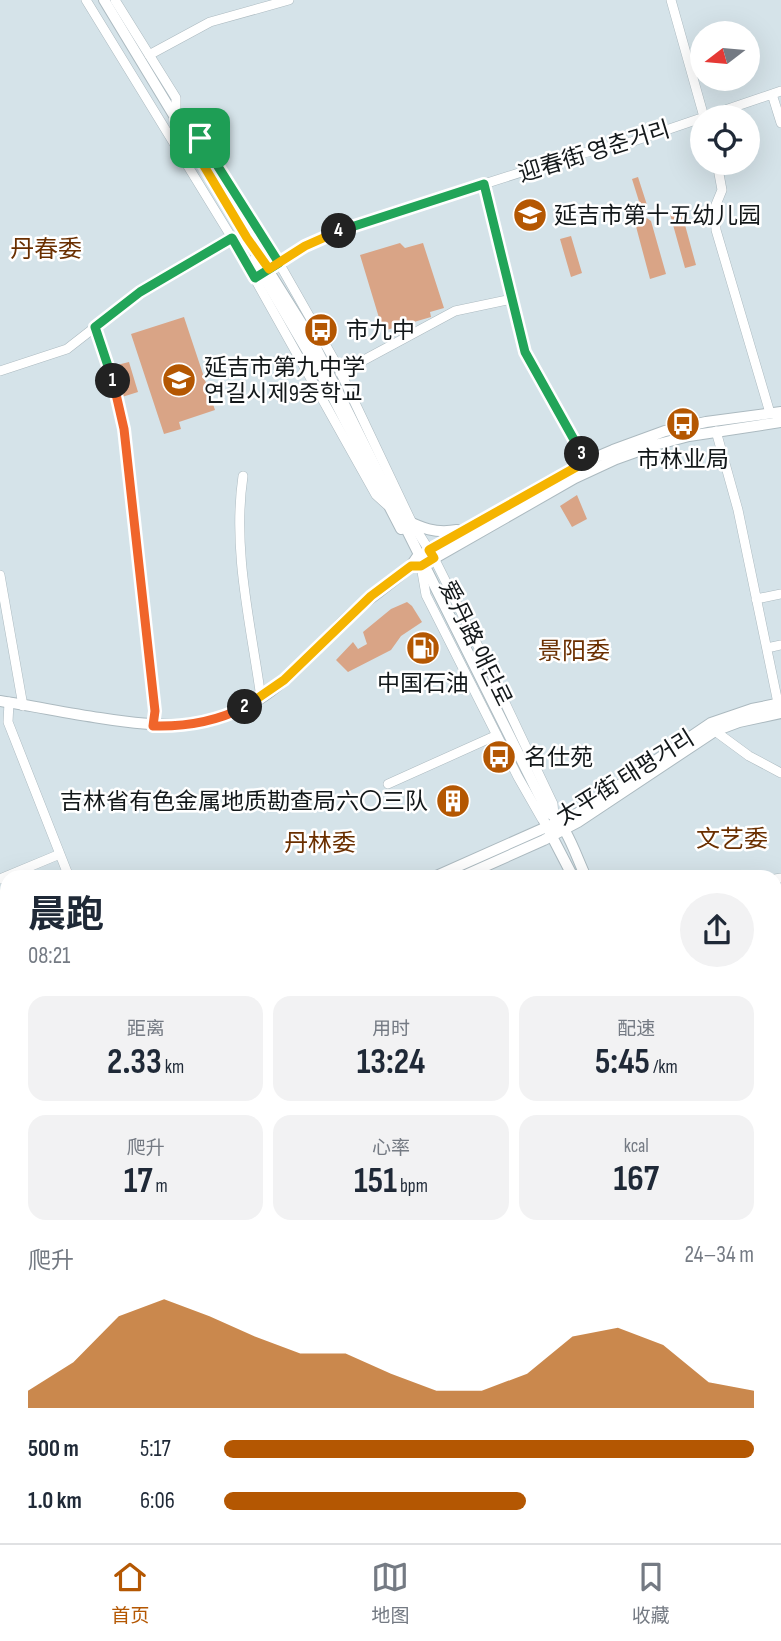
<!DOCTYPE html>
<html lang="zh">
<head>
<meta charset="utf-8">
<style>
	:root { --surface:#fff; --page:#f2f2f3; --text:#1f2937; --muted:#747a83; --line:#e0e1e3; --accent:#b45702 }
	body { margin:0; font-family:"Sofia Sans Condensed","Noto Sans SC","Noto Sans KR",sans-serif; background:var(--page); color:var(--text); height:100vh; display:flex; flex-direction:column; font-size:26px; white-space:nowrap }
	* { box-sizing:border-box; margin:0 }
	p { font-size:23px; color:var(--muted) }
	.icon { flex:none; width:38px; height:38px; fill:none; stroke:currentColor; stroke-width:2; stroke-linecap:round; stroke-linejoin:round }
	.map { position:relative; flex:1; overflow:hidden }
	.details { position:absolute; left:0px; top:870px; width:782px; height:674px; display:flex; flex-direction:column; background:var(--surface); border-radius:21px 21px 0 0; box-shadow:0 7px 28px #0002 }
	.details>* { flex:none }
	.needle { width:46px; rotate:254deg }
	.buttons { position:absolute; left:690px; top:21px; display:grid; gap:14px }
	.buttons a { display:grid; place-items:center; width:70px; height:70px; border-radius:50%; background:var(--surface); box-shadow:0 7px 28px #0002; font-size:35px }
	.pin { position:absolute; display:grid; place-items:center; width:60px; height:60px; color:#fff; margin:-30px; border-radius:14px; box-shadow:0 4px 10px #0006 }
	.km { position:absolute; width:35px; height:35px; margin:-18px; border-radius:50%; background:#222; color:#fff; font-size:19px; line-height:35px; text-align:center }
	.round { display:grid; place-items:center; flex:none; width:74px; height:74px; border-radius:37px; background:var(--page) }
	.headline { display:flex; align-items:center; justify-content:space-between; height:119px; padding:0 28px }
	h1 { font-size:38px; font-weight:700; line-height:52px }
	.figures { display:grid; grid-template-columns:repeat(3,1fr); gap:10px; height:119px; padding:7px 28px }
	.figures div { display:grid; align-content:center; border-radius:18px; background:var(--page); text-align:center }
	.figures b { font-size:35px; font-weight:700 }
	.figures small { font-size:19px; font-weight:400 }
	.figures p { font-size:19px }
	.chart { height:196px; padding:14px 28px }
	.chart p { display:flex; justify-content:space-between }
	.chart svg { width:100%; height:126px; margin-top:7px; fill:var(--accent); opacity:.7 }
	ul { padding:0 28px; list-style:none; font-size:23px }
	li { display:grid; grid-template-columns:112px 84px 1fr; align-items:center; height:52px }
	li i { height:18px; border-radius:9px; background:var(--accent) }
	.menu { display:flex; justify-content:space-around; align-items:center; height:98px; border-top:2px solid var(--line); background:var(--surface); font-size:19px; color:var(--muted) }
	.menu a { display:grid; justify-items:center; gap:4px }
	.menu .active { color:var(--accent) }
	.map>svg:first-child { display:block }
	.green { fill:#d9a486 }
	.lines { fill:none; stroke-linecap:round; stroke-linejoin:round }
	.minor-casing { stroke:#acbac0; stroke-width:10 }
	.major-casing { stroke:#acbac0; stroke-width:12 }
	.minor { stroke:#fff; stroke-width:9 }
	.major { stroke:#fff; stroke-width:10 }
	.split-1-casing { stroke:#fff; stroke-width:14 }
	.split-2-casing { stroke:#fff; stroke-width:14 }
	.split-3-casing { stroke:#fff; stroke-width:14 }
	.split-4-casing { stroke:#fff; stroke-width:14 }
	.split-5-casing { stroke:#fff; stroke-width:14 }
	.split-1 { stroke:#22a559; stroke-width:9 }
	.split-2 { stroke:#f0652b; stroke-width:9 }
	.split-3 { stroke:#f5b400; stroke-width:9 }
	.split-4 { stroke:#22a559; stroke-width:9 }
	.split-5 { stroke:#f5b400; stroke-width:9 }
	.labels { text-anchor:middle; stroke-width:5; stroke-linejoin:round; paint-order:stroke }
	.street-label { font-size:23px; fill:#13181a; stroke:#fff }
	.poi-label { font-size:23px; fill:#13181a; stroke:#fff; text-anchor:start }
	.neighbourhood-label { font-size:24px; fill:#6a2f00; stroke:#fff }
</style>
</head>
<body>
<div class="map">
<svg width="781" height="1543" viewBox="0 0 781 1543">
	<rect width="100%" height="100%" fill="#d5e3e9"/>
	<!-- green -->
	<path class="green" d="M638,177L647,205L642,211L632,179Z
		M679,211L682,214L696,265L685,268L670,214Z
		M644,216L651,221L666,274L650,279L634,219Z
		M571,236L582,273L571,277L560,239Z
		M400,243L405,248L423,243L444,308L430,312L431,317L383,331L360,255Z
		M184,317L215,410L179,422L181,429L164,434L131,334Z
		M129,362L138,392L122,397L113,366Z
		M577,495L587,519L572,527L560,506Z
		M407,602L412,606L422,622L401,636L391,650L348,672L336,660L353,642L358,649L367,644L363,632L391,609Z
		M0,1187L7,1204V1228L0,1231Z
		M7,1278V1321L0,1324V1280Z
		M7,1402V1437L0,1439V1416L5,1413L2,1404Z"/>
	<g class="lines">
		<!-- minor casing -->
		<g class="minor-casing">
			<path id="minor" d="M86,0L232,238L376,495L387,505
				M115,0L176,98V119L189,121L279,263L337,365L412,523L434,558L480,650L553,804L554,815
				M671,0L704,117
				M149,55L210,22L289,0
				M772,94L781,123
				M717,163L722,190L715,207L716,230L770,413
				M484,184L525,352L587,461
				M263,273L305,246L340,230L575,155L631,142L781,91
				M95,327L119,401L124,429L154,711L153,726
				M0,371L67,349L140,292L232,238
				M340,373L455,311L512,299
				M716,431L738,510L778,703
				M243,476C232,550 251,625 261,698
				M421,566L426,595L518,777L542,819
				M0,575L23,706
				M756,599L781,594
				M767,648L781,645
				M9,702L8,722L69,877
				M715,731L749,756L781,773
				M388,784L497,735
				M0,879L60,854
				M775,879L781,878
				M0,934L7,937
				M775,1204L781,1202
				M775,1240L781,1251
				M775,1298L781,1310
				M331,1536L333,1543
				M499,1536L501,1543
				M659,1536L662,1543"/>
		</g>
		<!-- major casing -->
		<g class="major-casing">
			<path id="major" d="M104,0L248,238L313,342L547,811C567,823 576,857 586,877
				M254,260L322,376L401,529
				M403,519C422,528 435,534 457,530
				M421,566L575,478L616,459L655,445L689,436L781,422
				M0,701C33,706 66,713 100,718C160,727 211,733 264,696C296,674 320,643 349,616C366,599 406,576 417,557L587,461L613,450L665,431L706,422L781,412
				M540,806L544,821L573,877
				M434,877L578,813L711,723L752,709L781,703
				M461,877L544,840L578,822L715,731L739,722L781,713
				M0,1061L7,1059
				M0,1074L7,1072
				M775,1261L781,1273
				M775,1282L781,1295
				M775,1501L781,1499
				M775,1514L781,1512
				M670,1543L686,1536
				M705,1543L721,1536"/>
		</g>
		<!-- minor -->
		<use href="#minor" class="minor"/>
		<!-- major -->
		<use href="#major" class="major"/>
	</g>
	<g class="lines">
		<!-- split-1 casing -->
		<g class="split-1-casing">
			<path id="split-1" d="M113,381L95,327L140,292L232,238L255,278L279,263L200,138"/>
		</g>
		<!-- split-2 casing -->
		<g class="split-2-casing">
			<path id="split-2" d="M113,381L124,429L155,711L153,726C186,727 215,722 245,707"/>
		</g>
		<!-- split-3 casing -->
		<g class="split-3-casing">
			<path id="split-3" d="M245,707L284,680L371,596L411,566H421L434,558L429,550L587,461L582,454"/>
		</g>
		<!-- split-4 casing -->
		<g class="split-4-casing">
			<path id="split-4" d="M339,231L484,184L525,352L582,454"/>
		</g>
		<!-- split-5 casing -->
		<g class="split-5-casing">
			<path id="split-5" d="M200,138L189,121L176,119L247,238L269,269L305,246L339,231"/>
		</g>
		<!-- split-1 -->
		<use href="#split-1" class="split-1"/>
		<!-- split-2 -->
		<use href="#split-2" class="split-2"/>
		<!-- split-3 -->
		<use href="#split-3" class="split-3"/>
		<!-- split-4 -->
		<use href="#split-4" class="split-4"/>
		<!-- split-5 -->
		<use href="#split-5" class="split-5"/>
	</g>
	<!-- icons -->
	<defs>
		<g id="school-disc" transform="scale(1.75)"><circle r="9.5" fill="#b45702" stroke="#fff"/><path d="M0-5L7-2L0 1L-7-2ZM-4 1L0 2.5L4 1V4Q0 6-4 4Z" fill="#fff"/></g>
		<g id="bus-disc" transform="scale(1.75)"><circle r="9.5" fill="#b45702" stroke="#fff"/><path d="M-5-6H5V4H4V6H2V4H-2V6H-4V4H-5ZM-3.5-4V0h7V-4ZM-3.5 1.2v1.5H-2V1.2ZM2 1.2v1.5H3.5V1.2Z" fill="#fff"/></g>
		<g id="fuel-disc" transform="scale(1.75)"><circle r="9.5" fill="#b45702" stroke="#fff"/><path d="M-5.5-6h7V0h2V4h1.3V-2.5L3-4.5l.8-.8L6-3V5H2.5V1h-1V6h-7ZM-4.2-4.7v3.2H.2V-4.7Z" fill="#fff"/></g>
		<g id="building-disc" transform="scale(1.75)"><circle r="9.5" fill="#b45702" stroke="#fff"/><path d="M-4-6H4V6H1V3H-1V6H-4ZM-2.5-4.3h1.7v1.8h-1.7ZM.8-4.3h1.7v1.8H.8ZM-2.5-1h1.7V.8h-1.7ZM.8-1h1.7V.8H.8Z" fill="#fff"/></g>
	</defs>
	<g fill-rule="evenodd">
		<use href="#school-disc" x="530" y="215"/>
		<use href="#bus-disc" x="321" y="330"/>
		<use href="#school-disc" x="179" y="380"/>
		<use href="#bus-disc" x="683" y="424"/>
		<use href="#fuel-disc" x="423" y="648"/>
		<use href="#bus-disc" x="499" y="757"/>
		<use href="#building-disc" x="453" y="801"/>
	</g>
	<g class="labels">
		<!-- street labels -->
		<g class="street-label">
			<text transform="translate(594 151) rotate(-17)" y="8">迎春街 영춘거리</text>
			<text transform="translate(476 643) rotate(64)" y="8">爱丹路 애단로</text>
			<text transform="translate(625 777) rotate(-32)" y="8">太平街 태평거리</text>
		</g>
		<!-- poi labels -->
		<g class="poi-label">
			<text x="554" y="223">延吉市第十五幼儿园</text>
			<text x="346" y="338">市九中</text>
			<text x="204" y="375">延吉市第九中学<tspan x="204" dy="26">연길시제9중학교</tspan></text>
			<text x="683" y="467" text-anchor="middle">市林业局</text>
			<text x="423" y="691" text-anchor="middle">中国石油</text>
			<text x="524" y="765">名仕苑</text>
			<text x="428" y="809" text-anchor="end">吉林省有色金属地质勘查局六〇三队</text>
		</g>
		<!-- neighbourhood labels -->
		<g class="neighbourhood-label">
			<text x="46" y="257">丹春委</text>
			<text x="574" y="659">景阳委</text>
			<text x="732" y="847">文艺委</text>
			<text x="320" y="851">丹林委</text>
		</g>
	</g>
</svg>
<div class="buttons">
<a><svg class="needle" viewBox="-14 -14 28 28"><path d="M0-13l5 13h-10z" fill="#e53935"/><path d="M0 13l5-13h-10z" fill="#747a83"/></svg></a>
<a><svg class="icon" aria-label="locate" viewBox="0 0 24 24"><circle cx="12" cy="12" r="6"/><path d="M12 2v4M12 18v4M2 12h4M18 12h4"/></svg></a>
</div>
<div class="pin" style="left:200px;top:138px;background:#1e9e55"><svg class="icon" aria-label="arrive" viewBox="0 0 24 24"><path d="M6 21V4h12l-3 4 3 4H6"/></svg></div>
<b class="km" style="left:113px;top:381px">1</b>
<b class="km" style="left:245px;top:707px">2</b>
<b class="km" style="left:582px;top:454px">3</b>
<b class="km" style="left:339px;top:231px">4</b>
<section class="details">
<div class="headline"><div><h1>晨跑</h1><p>08:21</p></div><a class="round"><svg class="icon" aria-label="share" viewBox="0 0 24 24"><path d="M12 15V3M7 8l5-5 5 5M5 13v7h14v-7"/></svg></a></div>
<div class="figures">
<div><p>距离</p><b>2.33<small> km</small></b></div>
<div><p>用时</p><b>13:24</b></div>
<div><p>配速</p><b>5:45<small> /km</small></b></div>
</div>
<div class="figures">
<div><p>爬升</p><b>17<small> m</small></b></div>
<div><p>心率</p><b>151<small> bpm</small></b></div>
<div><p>kcal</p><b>167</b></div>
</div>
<div class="chart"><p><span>爬升</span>24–34 m</p>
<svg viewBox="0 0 160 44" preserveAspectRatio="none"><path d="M0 44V38L10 28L20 12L30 6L40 12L50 19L60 25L70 25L80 32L90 38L100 38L110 32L120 19L130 16L140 22L150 35L160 38V44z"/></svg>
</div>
<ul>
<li><b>500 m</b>5:17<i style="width:100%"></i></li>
<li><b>1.0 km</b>6:06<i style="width:57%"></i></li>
</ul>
</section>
</div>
<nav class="menu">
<a class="active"><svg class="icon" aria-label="home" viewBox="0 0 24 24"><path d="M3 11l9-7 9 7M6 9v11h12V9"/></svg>首页</a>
<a><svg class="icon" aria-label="map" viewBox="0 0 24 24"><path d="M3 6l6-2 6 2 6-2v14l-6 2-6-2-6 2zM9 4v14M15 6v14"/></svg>地图</a>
<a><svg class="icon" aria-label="saved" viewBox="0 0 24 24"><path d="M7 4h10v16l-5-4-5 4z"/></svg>收藏</a>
</nav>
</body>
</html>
